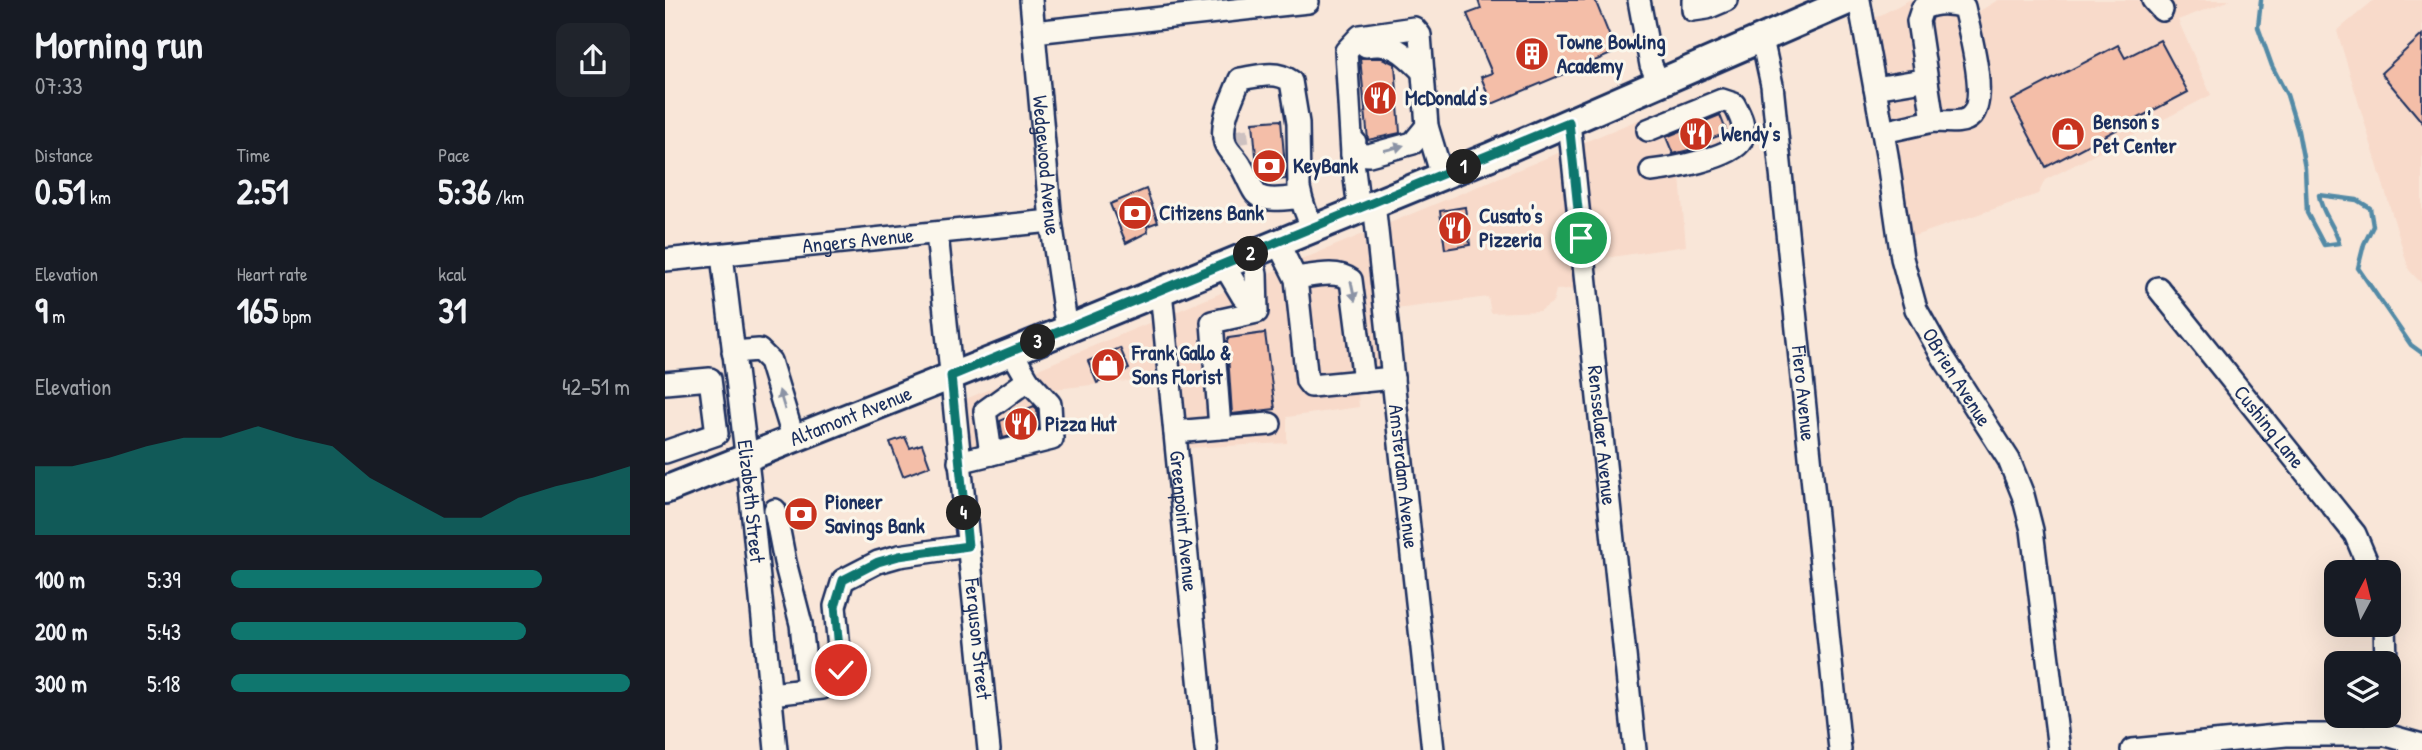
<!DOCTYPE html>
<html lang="en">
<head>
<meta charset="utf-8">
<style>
	:root { --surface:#171b24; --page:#20242c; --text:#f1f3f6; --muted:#9ea1a6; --accent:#0f766e }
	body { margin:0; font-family:"Patrick Hand",sans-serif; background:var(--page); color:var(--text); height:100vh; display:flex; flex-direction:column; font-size:26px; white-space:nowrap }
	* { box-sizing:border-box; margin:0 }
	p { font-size:23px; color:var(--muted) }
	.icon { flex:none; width:38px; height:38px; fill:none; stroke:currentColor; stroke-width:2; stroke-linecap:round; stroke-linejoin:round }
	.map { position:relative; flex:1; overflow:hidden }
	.drawer { display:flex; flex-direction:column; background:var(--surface); width:665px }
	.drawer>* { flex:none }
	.needle { width:46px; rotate:7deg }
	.fabs { position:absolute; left:1659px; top:560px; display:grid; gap:14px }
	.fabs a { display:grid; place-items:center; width:77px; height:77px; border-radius:14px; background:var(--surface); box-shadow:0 7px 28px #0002; font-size:35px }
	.pin { position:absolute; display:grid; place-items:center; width:60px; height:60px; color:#fff; margin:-30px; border:4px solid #fff; border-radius:50%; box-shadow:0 2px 7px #0007 }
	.km { position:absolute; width:35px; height:35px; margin:-18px; border-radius:50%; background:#222; color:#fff; font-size:19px; line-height:35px; text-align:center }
	.round { display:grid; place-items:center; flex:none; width:74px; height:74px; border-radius:14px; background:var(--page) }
	.head { display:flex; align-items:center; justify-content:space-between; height:119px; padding:0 35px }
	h1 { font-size:38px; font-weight:800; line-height:52px }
	.metrics { display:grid; grid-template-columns:repeat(3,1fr); gap:10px; height:119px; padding:7px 35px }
	.metrics div { display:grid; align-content:center }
	.metrics b { font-size:35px; font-weight:800 }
	.metrics small { font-size:19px; font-weight:400 }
	.metrics p { font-size:19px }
	.chart { height:196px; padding:14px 35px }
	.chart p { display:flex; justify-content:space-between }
	.chart svg { width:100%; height:126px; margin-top:7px; fill:var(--accent); opacity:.7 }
	ul { padding:0 35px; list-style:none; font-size:23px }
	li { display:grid; grid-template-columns:112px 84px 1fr; align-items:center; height:52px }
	li i { height:18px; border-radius:9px; background:var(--accent) }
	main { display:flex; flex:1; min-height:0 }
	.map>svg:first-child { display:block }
	.built { fill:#f8daca }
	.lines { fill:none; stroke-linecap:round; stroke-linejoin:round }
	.stream { stroke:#538aa6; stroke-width:4.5 }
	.building { fill:#f4bea8; stroke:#1b2f5e; stroke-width:2 }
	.minor-tunnel { stroke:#cdc1c0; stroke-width:21; stroke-dasharray:21 10; stroke-linecap:butt }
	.minor-casing { stroke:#1b2f5e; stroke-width:26 }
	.major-casing { stroke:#1b2f5e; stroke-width:32 }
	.minor { stroke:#fbf7ec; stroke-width:21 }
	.major { stroke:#fbf7ec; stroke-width:26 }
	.oneway { fill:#8b93a5 }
	.route-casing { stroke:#fff; stroke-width:14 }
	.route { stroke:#0f766e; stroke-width:9 }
	.labels { text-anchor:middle; stroke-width:6; stroke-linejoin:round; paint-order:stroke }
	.poi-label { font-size:21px; font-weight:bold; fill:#1b2f5e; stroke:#fbf7ec; text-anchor:start }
	.street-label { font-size:21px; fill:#1b2f5e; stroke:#fbf7ec }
</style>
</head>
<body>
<main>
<section class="drawer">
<div class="head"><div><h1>Morning run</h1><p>07:33</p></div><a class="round"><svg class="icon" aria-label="share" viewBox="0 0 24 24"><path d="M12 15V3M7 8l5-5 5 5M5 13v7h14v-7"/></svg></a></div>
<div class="metrics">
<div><p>Distance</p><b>0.51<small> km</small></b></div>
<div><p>Time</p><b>2:51</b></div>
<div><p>Pace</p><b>5:36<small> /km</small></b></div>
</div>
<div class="metrics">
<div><p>Elevation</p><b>9<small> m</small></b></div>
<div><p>Heart rate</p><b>165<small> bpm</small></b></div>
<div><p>kcal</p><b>31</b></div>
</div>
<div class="chart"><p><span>Elevation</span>42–51 m</p>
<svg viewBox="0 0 160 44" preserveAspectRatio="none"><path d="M0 44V20L10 20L20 17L30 13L40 10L50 10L60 6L70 10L80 13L90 24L100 31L110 38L120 38L130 31L140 27L150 24L160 20V44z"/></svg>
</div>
<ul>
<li><b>100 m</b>5:39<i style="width:78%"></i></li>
<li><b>200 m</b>5:43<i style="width:74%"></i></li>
<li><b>300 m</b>5:18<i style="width:100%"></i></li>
</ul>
</section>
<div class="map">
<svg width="1757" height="750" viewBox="0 0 1757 750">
	<rect width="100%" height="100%" fill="#f9e6d8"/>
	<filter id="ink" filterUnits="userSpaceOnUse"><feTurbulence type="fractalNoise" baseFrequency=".0143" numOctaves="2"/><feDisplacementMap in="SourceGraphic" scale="14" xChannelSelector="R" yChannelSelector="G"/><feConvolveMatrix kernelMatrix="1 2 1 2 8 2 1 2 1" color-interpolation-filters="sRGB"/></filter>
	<g filter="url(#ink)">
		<!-- built -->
		<path class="built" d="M1244,0H1296L1301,19L1333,0H1566L1513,20L1546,95L1380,180L1373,194L1240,239L1210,18Z
			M1709,0H1757V284L1744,270L1672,31Z
			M1040,92L1072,95L1081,104L1088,118L1085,139L1075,156L1015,177L1021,246L913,262L915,288L891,290L888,302L875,311L826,313L823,297L709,312L716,390L693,392L694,407L622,417V443L522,448L516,375L390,389L389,430L303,467L296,401Z"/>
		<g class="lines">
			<!-- stream -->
			<path class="stream" d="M1596,0L1593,27L1607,66L1622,95L1633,131L1640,168L1642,213L1659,245L1674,243C1670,225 1656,213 1654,195L1692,200L1705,208L1708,226L1699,244L1693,268L1746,345L1757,353"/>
		</g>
		<!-- building -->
		<path class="building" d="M813,0H930L951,52L827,104L816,77L827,73L802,14L816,9Z
			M1757,35V122L1716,73Z
			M1495,40L1523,92L1381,167L1346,101L1453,45L1460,58Z
			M695,58H717L730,64L735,133L703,140Z
			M1055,115L1062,133L1034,143L1036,147L1008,154L1001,137Z
			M616,120L621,179L598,181L592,167L588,122Z
			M481,189L493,222L482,226L483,232L461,243L445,204Z
			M800,207L805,245L780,249L775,211Z
			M600,333L610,409L567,414L562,341L564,338Z
			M455,348L464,369L432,383L423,361Z
			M369,406L372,409L373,429L338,438L335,421Z
			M240,437L245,448L257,444L265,466L238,476L225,442Z"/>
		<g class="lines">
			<!-- minor-tunnel -->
			<path class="minor-tunnel" d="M572,130L574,144"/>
			<!-- minor casing -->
			<g class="minor-casing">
				<g id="minor">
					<path id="s1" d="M366,0L386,221L402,330"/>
					<path d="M974,0L986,65L994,83"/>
					<path d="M1028,0V10L1042,8L1061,0"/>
					<path id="s2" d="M1194,0L1222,155L1237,258L1251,309L1275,352L1344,460L1358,495L1367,530L1394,750"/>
					<path d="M1488,0L1497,10"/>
					<path d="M369,32L643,2"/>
					<path id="s3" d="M1097,39L1107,85L1175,750"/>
					<path d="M701,46C729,41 739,53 758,72"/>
					<path d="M1210,88L1252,81"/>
					<path id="s4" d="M904,122L970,750"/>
					<path d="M983,130L1057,100L1069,104C1075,115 1082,128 1076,141C1067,158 1004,169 986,171"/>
					<path d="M1218,132L1268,121L1253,21L1257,9C1270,2 1285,3 1299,7C1304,30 1324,99 1306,116C1298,125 1279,121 1268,121"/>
					<path d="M690,142L687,154L704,155L748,143L762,126"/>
					<path d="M636,197C624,198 596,204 589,191C584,183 581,174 576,166C572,158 563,152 560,143C554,123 568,97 575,79C593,76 611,70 626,81L633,123L634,188C637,203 641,215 648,228"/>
					<path id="s5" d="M709,203L768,750"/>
					<path d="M694,209L687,154L681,51L695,36L749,28L755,35L762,126L777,176"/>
					<path id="s6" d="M272,233L324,750"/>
					<path d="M613,243L631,279L642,381L646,386L728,378"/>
					<path d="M586,254L591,274L592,312L547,322L555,428L605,424"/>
					<path id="s7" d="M57,255L84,478L111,750"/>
					<path id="s8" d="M0,260L386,221"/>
					<path d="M559,265L578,297L591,302"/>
					<path d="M631,278C648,276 671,269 686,280L699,381"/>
					<path id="s9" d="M1493,288L1690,534L1706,572"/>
					<path id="s10" d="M496,291L541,750"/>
					<path d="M68,352L94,350L105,361L129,440"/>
					<path d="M0,383L45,379L52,434L0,452"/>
					<path d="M510,432L555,428"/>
					<path d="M326,454L320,411L363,380"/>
					<path d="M294,462L387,439L385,404L363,380L347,352"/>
					<path d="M110,510L120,562L136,624L143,689"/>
					<path d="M1720,625L1721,663"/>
					<path d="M106,694L157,688L169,682L176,670L170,606L178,580L213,562L234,556L303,546"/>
					<path d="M1467,750L1621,735H1721L1757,745"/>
				</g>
			</g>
			<!-- major casing -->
			<g class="major-casing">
				<g id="major">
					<path id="s11" d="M0,490L347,352L826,156L1185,0"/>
				</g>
			</g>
			<!-- minor -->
			<use href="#minor" class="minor"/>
			<!-- major -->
			<use href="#major" class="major"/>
		</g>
		<!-- one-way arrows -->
		<defs><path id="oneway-solid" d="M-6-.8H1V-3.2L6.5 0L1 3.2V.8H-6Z" transform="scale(1.75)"/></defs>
		<g class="oneway">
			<use href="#oneway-solid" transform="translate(729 148) rotate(-15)"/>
			<use href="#oneway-solid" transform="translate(688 291) rotate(78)"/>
			<use href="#oneway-solid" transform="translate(117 400) rotate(-107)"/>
		</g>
	</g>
	<g class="lines" filter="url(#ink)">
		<!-- route casing -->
		<g class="route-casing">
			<path id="route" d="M176,670L170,606L178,580L213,562L234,556L303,546L286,376L904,122L916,238"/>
		</g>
		<!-- route -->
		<use href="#route" class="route"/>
	</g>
	<!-- icons -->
	<defs>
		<g id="building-disc" transform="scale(1.75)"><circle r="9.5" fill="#c8321e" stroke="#fbf7ec"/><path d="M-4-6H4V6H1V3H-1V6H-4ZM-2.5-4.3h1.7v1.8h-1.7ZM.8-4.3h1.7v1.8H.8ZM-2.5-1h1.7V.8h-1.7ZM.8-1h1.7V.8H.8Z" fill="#fff"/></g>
		<g id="restaurant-disc" transform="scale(1.75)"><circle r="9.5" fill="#c8321e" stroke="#fbf7ec"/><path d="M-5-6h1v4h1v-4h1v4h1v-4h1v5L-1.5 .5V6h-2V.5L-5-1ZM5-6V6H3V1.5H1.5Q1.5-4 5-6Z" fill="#fff"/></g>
		<g id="shop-disc" transform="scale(1.75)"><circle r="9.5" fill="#c8321e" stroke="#fbf7ec"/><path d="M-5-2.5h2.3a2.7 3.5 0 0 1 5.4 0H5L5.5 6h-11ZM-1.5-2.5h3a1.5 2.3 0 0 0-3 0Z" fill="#fff"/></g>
		<g id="bank-disc" transform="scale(1.75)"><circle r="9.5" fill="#c8321e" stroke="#fbf7ec"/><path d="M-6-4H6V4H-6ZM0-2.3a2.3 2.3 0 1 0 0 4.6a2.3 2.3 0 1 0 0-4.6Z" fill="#fff"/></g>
	</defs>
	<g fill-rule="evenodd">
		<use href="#building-disc" x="867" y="54"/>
		<use href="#restaurant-disc" x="715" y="98"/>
		<use href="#restaurant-disc" x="1031" y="134"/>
		<use href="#shop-disc" x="1403" y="134"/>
		<use href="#bank-disc" x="604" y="166"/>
		<use href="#bank-disc" x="470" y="213"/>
		<use href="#restaurant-disc" x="790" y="228"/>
		<use href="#shop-disc" x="443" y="365"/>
		<use href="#restaurant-disc" x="356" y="424"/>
		<use href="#bank-disc" x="136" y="514"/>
	</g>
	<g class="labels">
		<!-- poi labels -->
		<g class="poi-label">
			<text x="892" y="49">Towne Bowling<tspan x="892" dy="24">Academy</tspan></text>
			<text x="740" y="105">McDonald's</text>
			<text x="1428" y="129">Benson's<tspan x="1428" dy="24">Pet Center</tspan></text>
			<text x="1056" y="141">Wendy's</text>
			<text x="628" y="173">KeyBank</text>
			<text x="494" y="220">Citizens Bank</text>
			<text x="814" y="223">Cusato's<tspan x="814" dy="24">Pizzeria</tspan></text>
			<text x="467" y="360">Frank Gallo &amp;<tspan x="467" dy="24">Sons Florist</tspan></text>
			<text x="380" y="431">Pizza Hut</text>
			<text x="160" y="509">Pioneer<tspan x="160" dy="24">Savings Bank</tspan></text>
		</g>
		<!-- street labels -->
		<g class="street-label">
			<text dy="7" stroke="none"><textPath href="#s1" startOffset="166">Wedgewood Avenue</textPath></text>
			<text dy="7" stroke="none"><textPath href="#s8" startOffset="194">Angers Avenue</textPath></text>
			<text dy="7" stroke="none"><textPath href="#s2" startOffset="394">OBrien Avenue</textPath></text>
			<text dy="7" stroke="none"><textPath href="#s3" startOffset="357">Fiero Avenue</textPath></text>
			<text dy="7" stroke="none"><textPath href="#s11" startOffset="200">Altamont Avenue</textPath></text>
			<text dy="7" stroke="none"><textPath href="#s9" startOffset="178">Cushing Lane</textPath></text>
			<text dy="7" stroke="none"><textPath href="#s4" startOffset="315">Rensselaer Avenue</textPath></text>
			<text dy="7" stroke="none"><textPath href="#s5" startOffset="275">Amsterdam Avenue</textPath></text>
			<text dy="7" stroke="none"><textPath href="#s7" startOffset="248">Elizabeth Street</textPath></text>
			<text dy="7" stroke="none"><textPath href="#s10" startOffset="231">Greenpoint Avenue</textPath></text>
			<text dy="7" stroke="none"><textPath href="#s6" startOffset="408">Ferguson Street</textPath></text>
		</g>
	</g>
</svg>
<div class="fabs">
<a><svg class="needle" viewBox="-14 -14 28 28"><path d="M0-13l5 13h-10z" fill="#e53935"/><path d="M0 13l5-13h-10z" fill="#9ea1a6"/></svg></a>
<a><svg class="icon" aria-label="layers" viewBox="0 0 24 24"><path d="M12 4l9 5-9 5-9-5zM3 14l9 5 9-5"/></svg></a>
</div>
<div class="pin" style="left:916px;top:238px;background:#1e9e55"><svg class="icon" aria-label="arrive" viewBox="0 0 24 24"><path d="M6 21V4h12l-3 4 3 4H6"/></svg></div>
<div class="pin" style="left:176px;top:670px;background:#d93025"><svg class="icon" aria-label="check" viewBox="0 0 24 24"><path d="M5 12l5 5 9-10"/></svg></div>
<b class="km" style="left:799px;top:167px">1</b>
<b class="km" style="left:586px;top:254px">2</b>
<b class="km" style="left:373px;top:342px">3</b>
<b class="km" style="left:299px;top:513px">4</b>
</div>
</main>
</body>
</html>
